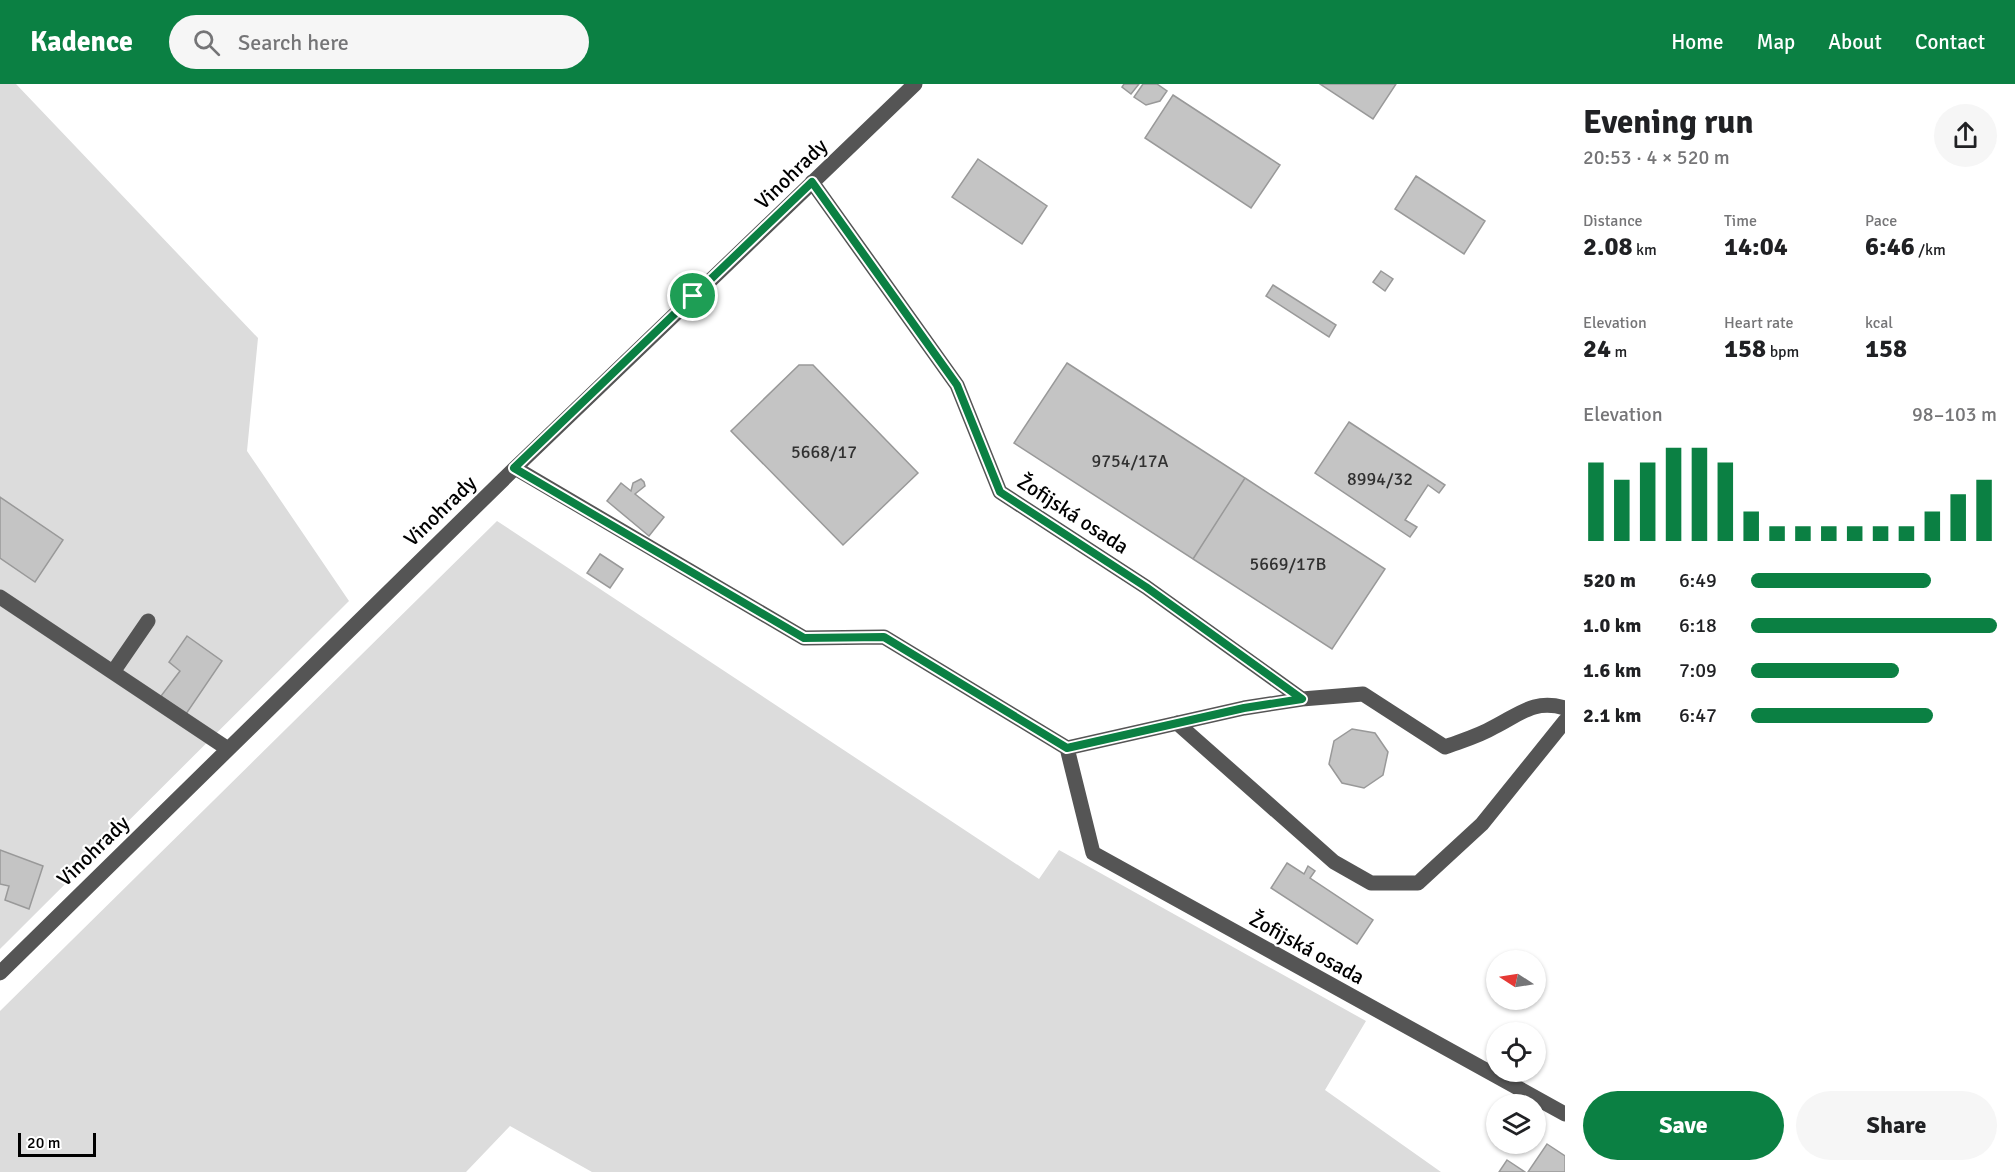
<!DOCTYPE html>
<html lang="en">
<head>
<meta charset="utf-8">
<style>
	:root { --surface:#fff; --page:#f6f6f6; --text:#202124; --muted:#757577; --accent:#0b8043 }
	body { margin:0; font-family:Signika,sans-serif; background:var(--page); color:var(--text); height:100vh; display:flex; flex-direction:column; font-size:22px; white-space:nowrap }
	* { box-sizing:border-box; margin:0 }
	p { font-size:20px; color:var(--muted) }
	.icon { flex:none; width:33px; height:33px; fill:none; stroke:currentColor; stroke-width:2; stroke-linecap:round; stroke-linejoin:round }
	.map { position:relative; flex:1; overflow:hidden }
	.drawer { display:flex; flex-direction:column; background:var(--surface); width:450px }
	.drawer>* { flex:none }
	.needle { width:39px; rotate:282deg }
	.fabs { position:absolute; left:1486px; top:866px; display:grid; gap:12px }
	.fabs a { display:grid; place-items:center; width:60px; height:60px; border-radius:50%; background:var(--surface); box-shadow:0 2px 4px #0004; font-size:30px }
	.scale { position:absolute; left:18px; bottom:15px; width:78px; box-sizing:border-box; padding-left:6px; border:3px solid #000; border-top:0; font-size:16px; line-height:21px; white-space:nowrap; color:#000; -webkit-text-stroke:4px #fff; paint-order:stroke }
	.pin { position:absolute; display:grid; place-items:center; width:51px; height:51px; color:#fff; margin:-26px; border:3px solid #fff; border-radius:50%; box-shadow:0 2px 6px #0007 }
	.round { display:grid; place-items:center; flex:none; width:63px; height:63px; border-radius:32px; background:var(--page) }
	.headline { display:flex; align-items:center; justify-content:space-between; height:102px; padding:0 18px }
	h1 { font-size:33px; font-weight:700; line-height:45px }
	.metrics { display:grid; grid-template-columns:repeat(3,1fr); gap:9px; height:102px; padding:6px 18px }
	.metrics div { display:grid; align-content:center }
	.metrics b { font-size:26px; font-weight:700 }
	.metrics small { font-size:16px; font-weight:400 }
	.metrics p { font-size:16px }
	.chart { height:168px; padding:12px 18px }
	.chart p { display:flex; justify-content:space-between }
	.chart svg { width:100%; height:108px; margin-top:6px; stroke:var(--accent); stroke-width:6 }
	.cta { display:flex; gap:12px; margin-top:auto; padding:12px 18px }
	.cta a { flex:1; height:69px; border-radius:36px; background:var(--accent); color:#fff; font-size:24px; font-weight:700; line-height:69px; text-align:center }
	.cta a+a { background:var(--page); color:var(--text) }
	ul { padding:0 18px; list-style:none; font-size:20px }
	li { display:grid; grid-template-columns:96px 72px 1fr; align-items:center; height:45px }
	li i { height:15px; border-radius:8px; background:var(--accent) }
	header { display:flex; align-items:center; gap:36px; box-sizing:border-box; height:84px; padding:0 30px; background:var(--accent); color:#fff }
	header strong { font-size:28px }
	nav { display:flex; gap:33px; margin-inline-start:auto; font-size:21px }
	.search { width:420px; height:54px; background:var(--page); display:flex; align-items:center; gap:15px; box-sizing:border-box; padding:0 21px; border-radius:33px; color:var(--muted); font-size:22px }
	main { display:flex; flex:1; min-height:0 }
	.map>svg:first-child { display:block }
	.green { fill:#dcdcdc }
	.building { fill:#c4c4c4; stroke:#999; stroke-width:1.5 }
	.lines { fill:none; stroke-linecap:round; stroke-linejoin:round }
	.minor { stroke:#555; stroke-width:15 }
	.route-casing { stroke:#fff; stroke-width:12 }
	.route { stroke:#0b8043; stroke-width:8 }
	.labels { text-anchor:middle; stroke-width:4.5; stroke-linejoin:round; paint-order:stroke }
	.number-label { font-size:18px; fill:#313131 }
	.street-label { font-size:21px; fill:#000; stroke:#fff }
</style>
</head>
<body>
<header>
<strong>Kadence</strong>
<div class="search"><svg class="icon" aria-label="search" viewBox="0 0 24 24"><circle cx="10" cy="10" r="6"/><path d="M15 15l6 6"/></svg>Search here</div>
<nav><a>Home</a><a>Map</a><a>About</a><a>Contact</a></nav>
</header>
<main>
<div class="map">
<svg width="1565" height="1088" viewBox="0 0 1565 1088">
	<rect width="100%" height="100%" fill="#fff"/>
	<!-- green -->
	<path class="green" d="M0,0H16L258,254L247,367L349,517L0,865Z
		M497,437L1039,795L1059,766L1366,937L1325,1006L1441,1088H592L510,1042L466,1088H0V927Z"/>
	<!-- building -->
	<path class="building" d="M1124,0H1139L1131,10L1122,3Z
		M1143,0H1157L1167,7L1160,17L1146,21L1134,13Z
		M1320,0H1396L1373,35Z
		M1173,11L1280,81L1251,124L1145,54Z
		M978,75L1047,122L1022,160L952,113Z
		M1416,92L1485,137L1464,170L1395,125Z
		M1381,187L1393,195L1385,207L1373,198Z
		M1273,201L1336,241L1329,253L1266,212Z
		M1067,279L1245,394L1193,475L1014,359Z
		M799,281H813L918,389L843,461L731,347Z
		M1349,338L1445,401L1439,409L1428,401L1405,436L1417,443L1410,453L1315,389Z
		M1245,394L1385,485L1332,565L1193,475Z
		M641,395L644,398L645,402L635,410L664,433L649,452L607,417L621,399L631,407L633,399Z
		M0,413L63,456L35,498L0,474Z
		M600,470L623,485L610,504L587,489Z
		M187,552L222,577L186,630L161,612L180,587L169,578Z
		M1352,645L1375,649L1388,668L1383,691L1364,704L1342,699L1329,680L1334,657Z
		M0,766L43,782L29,825L5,816L9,802L0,800Z
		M1287,779L1304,790L1308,782L1315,787L1310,794L1373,836L1357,860L1271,804Z
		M1547,1060L1565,1072V1088H1528Z
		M1507,1076L1525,1088H1499Z"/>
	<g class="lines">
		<!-- minor -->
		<path class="minor" d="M812,98L957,301L1000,408L1146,503L1302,615
			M515,384L804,554L884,553L1067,664L1093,769L1565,1030
			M0,513L228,665
			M113,588L148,537
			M1177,639L1334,778L1371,799H1418L1482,740L1565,637
			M1067,664L1244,624L1302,615L1363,610L1445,663C1461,657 1479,652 1494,643C1520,630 1534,615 1565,624
			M0,889L515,384L915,0"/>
	</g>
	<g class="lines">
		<!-- route casing -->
		<g class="route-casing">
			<path id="route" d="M812,98L957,301L1000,408L1146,503L1302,615L1244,624L1067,664L884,553L804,554L514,384Z"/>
		</g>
		<!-- route -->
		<use href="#route" class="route"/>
	</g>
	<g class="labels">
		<!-- number labels -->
		<g class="number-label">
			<text x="824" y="374">5668/17</text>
			<text x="1130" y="383">9754/17A</text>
			<text x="1380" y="401">8994/32</text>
			<text x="1288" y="486">5669/17B</text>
		</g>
		<!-- street labels -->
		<g class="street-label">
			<text transform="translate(791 90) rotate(-44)" y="7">Vinohrady</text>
			<text transform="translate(440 427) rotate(-44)" y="7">Vinohrady</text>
			<text transform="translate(1073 430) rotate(33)" y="7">Žofijská osada</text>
			<text transform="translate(93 767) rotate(-44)" y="7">Vinohrady</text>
			<text transform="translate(1307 864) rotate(29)" y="7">Žofijská osada</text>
		</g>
	</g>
</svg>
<div class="fabs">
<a><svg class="needle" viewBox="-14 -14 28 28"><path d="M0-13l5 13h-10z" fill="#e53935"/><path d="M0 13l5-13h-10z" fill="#757577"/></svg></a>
<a><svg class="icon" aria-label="locate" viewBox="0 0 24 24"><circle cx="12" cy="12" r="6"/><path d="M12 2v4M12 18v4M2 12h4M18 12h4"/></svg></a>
<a><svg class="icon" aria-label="layers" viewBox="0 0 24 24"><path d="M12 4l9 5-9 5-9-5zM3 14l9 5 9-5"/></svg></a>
</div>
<div class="scale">20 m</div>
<div class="pin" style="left:693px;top:212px;background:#1e9e55"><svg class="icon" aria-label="arrive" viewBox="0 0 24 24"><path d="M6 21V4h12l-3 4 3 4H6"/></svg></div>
</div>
<section class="drawer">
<div class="headline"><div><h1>Evening run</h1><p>20:53 · 4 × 520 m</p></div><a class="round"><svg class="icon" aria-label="share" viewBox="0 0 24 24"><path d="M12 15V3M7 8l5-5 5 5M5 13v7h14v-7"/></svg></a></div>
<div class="metrics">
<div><p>Distance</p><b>2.08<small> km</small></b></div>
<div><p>Time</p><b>14:04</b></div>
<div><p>Pace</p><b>6:46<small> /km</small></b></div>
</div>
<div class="metrics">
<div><p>Elevation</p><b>24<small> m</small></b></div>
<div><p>Heart rate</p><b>158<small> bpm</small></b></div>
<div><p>kcal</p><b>158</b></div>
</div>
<div class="chart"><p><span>Elevation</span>98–103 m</p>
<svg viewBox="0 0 160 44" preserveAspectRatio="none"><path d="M5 44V12M15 44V19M25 44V12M35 44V6M45 44V6M55 44V12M65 44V32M75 44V38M85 44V38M95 44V38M105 44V38M115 44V38M125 44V38M135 44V32M145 44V25M155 44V19"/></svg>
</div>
<ul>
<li><b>520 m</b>6:49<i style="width:73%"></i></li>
<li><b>1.0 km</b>6:18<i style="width:100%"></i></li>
<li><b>1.6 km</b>7:09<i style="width:60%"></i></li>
<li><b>2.1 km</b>6:47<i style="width:74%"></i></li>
</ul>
<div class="cta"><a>Save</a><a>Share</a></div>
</section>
</main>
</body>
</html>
